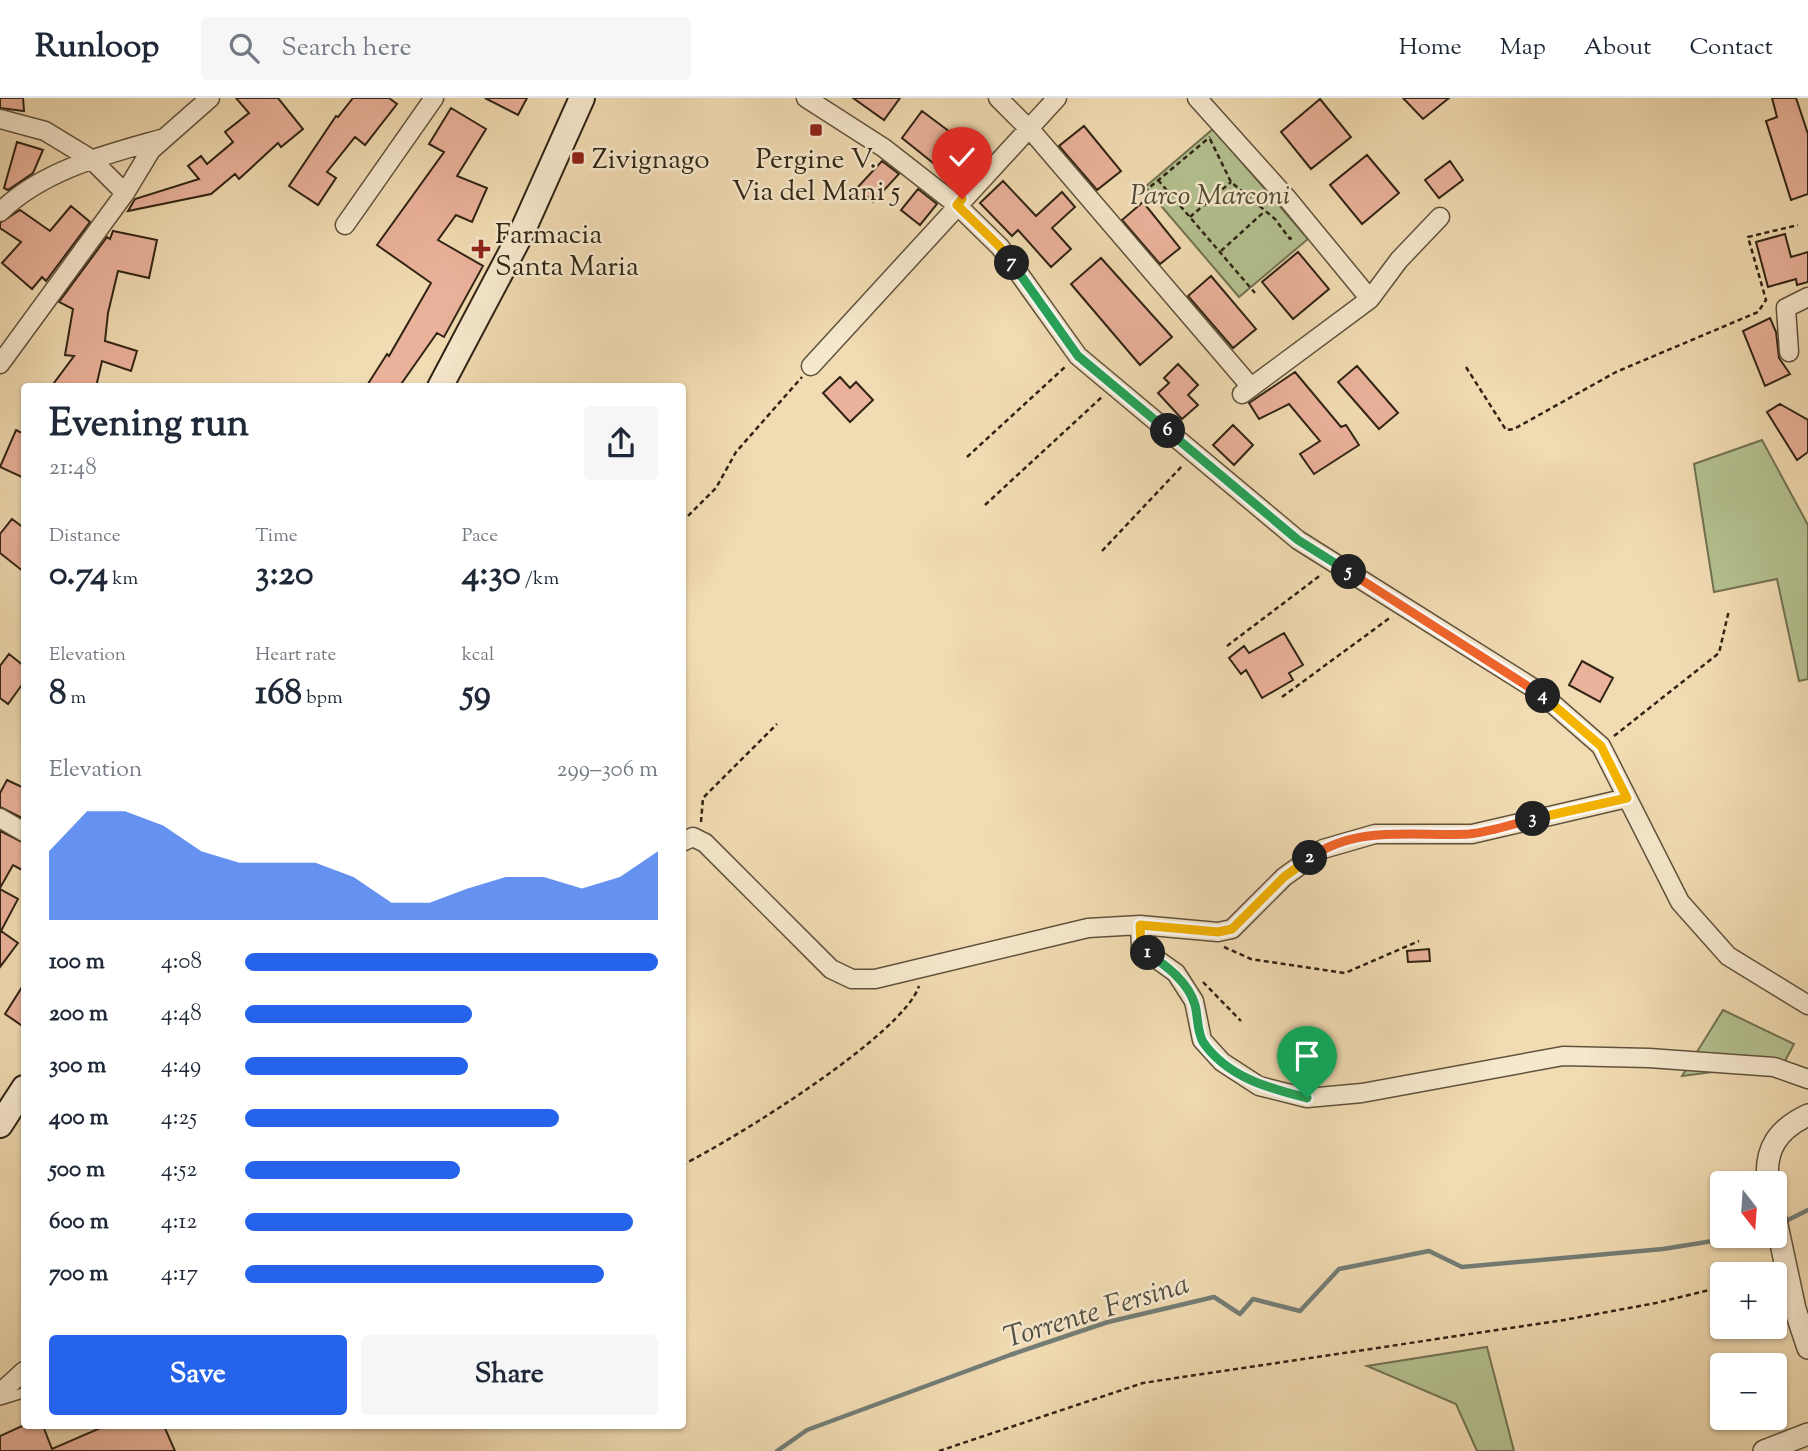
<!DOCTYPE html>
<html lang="en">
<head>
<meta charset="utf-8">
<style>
	:root { --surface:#fff; --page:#f6f6f7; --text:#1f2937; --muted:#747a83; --line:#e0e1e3; --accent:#2563eb }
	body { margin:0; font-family:"Sorts Mill Goudy",serif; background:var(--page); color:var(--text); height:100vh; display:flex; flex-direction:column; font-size:26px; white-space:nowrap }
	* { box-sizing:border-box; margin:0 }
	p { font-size:23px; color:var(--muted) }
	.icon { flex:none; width:38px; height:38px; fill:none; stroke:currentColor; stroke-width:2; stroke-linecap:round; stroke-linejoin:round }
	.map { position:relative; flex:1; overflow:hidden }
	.details { position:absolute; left:21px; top:285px; width:665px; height:1046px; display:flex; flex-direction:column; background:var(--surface); border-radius:7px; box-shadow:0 2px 5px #0004 }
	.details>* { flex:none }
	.needle { width:46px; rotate:163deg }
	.tools { position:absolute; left:1710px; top:1073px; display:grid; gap:14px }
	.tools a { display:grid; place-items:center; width:77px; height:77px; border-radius:7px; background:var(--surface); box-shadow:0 2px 5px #0004; font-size:35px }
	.pin { position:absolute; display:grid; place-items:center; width:60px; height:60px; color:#fff; margin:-72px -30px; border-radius:50% 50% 50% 0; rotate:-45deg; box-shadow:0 0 7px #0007 }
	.pin .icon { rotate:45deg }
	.km { position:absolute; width:35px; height:35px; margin:-18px; border-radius:50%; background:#222; color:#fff; font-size:19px; line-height:35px; text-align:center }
	.round { display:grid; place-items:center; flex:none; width:74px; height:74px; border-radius:7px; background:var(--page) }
	.overview { display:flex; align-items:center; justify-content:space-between; height:119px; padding:0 28px }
	h1 { font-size:38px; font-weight:800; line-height:52px }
	.figures { display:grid; grid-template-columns:repeat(3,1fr); gap:10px; height:119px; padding:7px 28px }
	.figures div { display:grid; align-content:center }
	.figures b { font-size:35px; font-weight:800 }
	.figures small { font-size:19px; font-weight:400 }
	.figures p { font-size:19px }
	.chart { height:196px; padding:14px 28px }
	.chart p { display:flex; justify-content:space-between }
	.chart svg { width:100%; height:126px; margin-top:7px; fill:var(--accent); opacity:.7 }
	.cta { display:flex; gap:14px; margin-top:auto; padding:14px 28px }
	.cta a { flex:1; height:80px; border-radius:7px; background:var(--accent); color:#fff; font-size:28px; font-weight:800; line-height:80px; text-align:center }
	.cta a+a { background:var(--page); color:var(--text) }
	ul { padding:0 28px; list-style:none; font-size:23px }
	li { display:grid; grid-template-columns:112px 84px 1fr; align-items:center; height:52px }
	li i { height:18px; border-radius:9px; background:var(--accent) }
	header { display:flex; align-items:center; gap:42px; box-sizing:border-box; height:98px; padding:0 35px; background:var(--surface); border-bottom:2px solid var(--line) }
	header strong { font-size:33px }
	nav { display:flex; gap:38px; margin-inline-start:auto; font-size:24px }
	.search { width:490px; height:63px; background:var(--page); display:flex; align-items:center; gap:18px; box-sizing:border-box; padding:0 24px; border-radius:7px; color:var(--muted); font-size:26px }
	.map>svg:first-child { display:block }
	.green { fill:#b4c190; stroke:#727252; stroke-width:2 }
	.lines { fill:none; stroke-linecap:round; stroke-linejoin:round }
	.stream { stroke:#737d76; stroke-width:4.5 }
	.building { fill:#ebb29b; stroke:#302414; stroke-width:2 }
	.service-casing { stroke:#60523c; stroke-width:12 }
	.minor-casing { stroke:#60523c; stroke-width:21 }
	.tertiary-casing { stroke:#60523c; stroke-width:24 }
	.secondary-casing { stroke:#302414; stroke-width:28 }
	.path { stroke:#302414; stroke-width:2.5; stroke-dasharray:5 3.5; stroke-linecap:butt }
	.service { stroke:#f6e8cd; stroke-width:9 }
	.minor { stroke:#f6e8cd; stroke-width:18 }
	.tertiary { stroke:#f6e8cd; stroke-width:21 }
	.secondary { stroke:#f6e8cd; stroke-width:24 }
	.split-1-casing { stroke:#fff; stroke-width:14 }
	.split-2-casing { stroke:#fff; stroke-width:14 }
	.split-3-casing { stroke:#fff; stroke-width:14 }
	.split-4-casing { stroke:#fff; stroke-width:14 }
	.split-5-casing { stroke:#fff; stroke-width:14 }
	.split-6-casing { stroke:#fff; stroke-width:14 }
	.split-7-casing { stroke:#fff; stroke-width:14 }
	.split-8-casing { stroke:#fff; stroke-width:14 }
	.split-1 { stroke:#22a559; stroke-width:9 }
	.split-2 { stroke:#f5b400; stroke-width:9 }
	.split-3 { stroke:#f0652b; stroke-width:9 }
	.split-4 { stroke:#f5b400; stroke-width:9 }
	.split-5 { stroke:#f0652b; stroke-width:9 }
	.split-6 { stroke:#22a559; stroke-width:9 }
	.split-7 { stroke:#22a559; stroke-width:9 }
	.split-8 { stroke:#f5b400; stroke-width:9 }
	.poi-dot { fill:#8f2418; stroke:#f6e8cd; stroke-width:2.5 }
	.labels { text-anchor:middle; stroke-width:5; stroke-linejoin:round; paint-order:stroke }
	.poi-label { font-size:28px; fill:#302414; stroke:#f6e8cd; text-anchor:start }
	.park-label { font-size:28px; font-style:italic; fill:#514b33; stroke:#f6e8cd }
	.water-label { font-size:30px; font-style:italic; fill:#515045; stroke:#f6e8cd }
</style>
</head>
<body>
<header>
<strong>Runloop</strong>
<div class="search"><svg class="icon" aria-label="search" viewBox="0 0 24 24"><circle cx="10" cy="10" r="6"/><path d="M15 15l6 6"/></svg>Search here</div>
<nav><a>Home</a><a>Map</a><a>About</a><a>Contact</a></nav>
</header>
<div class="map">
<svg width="1808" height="1353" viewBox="0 0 1808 1353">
	<rect width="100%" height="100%" fill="#f1dbb2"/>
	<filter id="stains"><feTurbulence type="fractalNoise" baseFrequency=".00286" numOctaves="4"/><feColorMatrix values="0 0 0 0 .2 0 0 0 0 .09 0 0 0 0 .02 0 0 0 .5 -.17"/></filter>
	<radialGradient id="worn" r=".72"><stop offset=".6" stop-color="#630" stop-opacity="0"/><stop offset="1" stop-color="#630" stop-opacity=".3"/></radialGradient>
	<!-- green -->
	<path class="green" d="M1213,31L1308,141L1239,199L1145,89Z
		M1762,342L1808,427V581L1799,583L1777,481L1714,494L1694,366Z
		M1723,912L1794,946L1777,978L1728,972L1682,978Z
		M1487,1249L1514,1353H1477L1456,1306L1367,1268Z"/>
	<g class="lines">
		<!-- stream -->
		<path class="stream" d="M1782,1125L1808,1112
			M777,1353L807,1332L1010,1257L1108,1224L1214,1199L1240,1216L1253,1201L1300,1213L1339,1171L1429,1153L1462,1169L1663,1151L1744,1138"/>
	</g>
	<!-- building -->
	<path class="building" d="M0,0H23L24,13L0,10Z
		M236,0H278L303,31L281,49L278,45L239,81L235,76L211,96L128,113L135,101L199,81L188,68L201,58L207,66L233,44L225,34L249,15Z
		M353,0H389L397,6L365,47L355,39L327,74L336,80L318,107L289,88L336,18L338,19Z
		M485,0H527L518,17Z
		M853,0H900L884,22Z
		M1403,0H1449L1423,21Z
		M1772,0H1796L1808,36V96L1791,102L1766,23L1777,19Z
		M1320,1L1351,39L1311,71L1281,34Z
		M451,10L486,31L457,78L487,90L472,124L456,117L438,142L483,168L444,239L437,235L399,289H366L387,256L389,258L431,185L377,147L444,54L429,46Z
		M922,13L974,52L952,80L902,40Z
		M1084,28L1121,73L1097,92L1059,48Z
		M17,44L43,52L33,75L8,92L4,90Z
		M1367,57L1399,95L1362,126L1330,87Z
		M882,63L899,76L873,104L857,90Z
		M1450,63L1463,82L1439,100L1425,82Z
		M1003,83L1036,118L1062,94L1075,109L1052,130L1071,151L1051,169L1018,132L1012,138L980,105Z
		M918,91L937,106L920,127L901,112Z
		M1143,104L1180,150L1160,166L1122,122Z
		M71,108L90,124L46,183L42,179L32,191L2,165L21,144L0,130V125L20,112L50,133Z
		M113,133L157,142L149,180L118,173L108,215L105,243L137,253L131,273L102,263L96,289H51L74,258L65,257L73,211L59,204L107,139L110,141Z
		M1785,136L1791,159L1808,154V184L1797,187L1796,181L1768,189L1756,144Z
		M1298,154L1329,191L1293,221L1262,184Z
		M1101,160L1172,239L1140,267L1071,186Z
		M1211,178L1256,231L1233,250L1188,198Z
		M1770,220L1776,234L1779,260L1790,276L1765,288L1743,233Z
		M1178,266L1198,287L1188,297L1198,307L1182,321L1158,295L1169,285L1164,280Z
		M1357,268L1398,315L1379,331L1338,284Z
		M1295,274L1341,329L1346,327L1359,347L1314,376L1300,356L1320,343L1289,306L1259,321L1249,305Z
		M840,279L850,290L856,284L873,302L850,324L823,295Z
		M1780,306L1808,322V354L1797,362L1767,314Z
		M1233,327L1253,347L1234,367L1213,347Z
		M16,332L24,336V380L0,369Z
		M12,421L24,430V474L0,455V436Z
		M1284,535L1303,567L1289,575L1293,582L1262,600L1246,572L1241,576L1229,560L1244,548L1249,555Z
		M9,556L24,568V584L8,606L0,600V568Z
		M1582,563L1613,580L1600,604L1569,587Z
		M7,682L24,690V721L0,709V695Z
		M0,733L24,745V773L13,767L0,790Z
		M0,791L18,801L1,833L18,845L0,869Z
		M1429,851L1430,863L1408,864L1407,853Z
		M24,886V929L5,916Z
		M22,1328H43L52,1351L105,1328H164L175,1353H0V1338Z"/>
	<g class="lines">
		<!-- service casing -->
		<g class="service-casing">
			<path id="service" d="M0,1302L23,1295"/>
		</g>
		<!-- minor casing -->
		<g class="minor-casing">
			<path id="minor" d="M806,0L884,50L957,107L1000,149L1078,258L1298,442L1538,593L1601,648L1680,804L1728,858L1808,907
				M998,0L1035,37L1251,289
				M1197,0L1286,99L1370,201L1242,296
				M0,21L45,33L91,61L125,95L151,52L210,0
				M0,114C43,72 104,57 161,41
				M345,127L434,0
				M1370,201L1399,162L1440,119
				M1789,254L1786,210L1808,199
				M0,266L125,95
				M811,268L1057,0
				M0,720L24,734
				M682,744L693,739L705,745L831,871L852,881H875L1088,830L1140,827L1218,834L1232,831L1284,779L1323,751L1375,736H1472L1627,700
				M1140,827L1141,850L1176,875L1194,903L1202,942L1222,964L1259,988L1307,1000L1362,995L1563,958L1649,960L1774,969L1808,981
				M0,1295L24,1273"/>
		</g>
		<!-- tertiary casing -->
		<g class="tertiary-casing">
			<path id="tertiary" d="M1768,1085C1764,1051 1778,1031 1808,1017
				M1774,1113L1795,1211L1808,1250
				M1764,1353L1808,1336"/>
		</g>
		<!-- secondary casing -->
		<g class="secondary-casing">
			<path id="secondary" d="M440,289L522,134L582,0
				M0,1027L24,990"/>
		</g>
		<!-- path -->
		<path class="path" d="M1210,41L1231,84L1275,121L1290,141L1294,137
			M1158,82L1255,195
			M1144,94L1210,39
			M1190,119L1231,84
			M1221,153L1265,113
			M1466,269L1506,332L1514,331L1616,274L1758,214L1766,202L1748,139L1798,127
			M967,359L1065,269
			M985,407L1103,298
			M682,424L716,390L736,354L802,279
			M1102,453L1183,367
			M1227,548L1322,476
			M1282,599L1391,519
			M1614,638L1719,555L1729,512
			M701,724L703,700L777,626
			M1224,849L1251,861L1345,875L1419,843
			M1203,884L1241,923
			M682,1067C733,1042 903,937 919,888
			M939,1353L1143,1285L1564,1222L1656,1205L1722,1189"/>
		<!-- service -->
		<use href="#service" class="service"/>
		<!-- minor -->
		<use href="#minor" class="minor"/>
		<!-- tertiary -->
		<use href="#tertiary" class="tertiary"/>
		<!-- secondary -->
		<use href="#secondary" class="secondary"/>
	</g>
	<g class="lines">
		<!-- split-1 casing -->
		<g class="split-1-casing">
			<path id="split-1" d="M1148,855C1166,868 1188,883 1195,907C1198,918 1197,934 1203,944C1227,979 1268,990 1307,1000"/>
		</g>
		<!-- split-2 casing -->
		<g class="split-2-casing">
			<path id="split-2" d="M1148,855L1141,850L1140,827L1218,834L1232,831L1284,779L1310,760"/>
		</g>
		<!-- split-3 casing -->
		<g class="split-3-casing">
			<path id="split-3" d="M1310,760C1357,726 1415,739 1469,736C1490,734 1513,726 1533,721"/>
		</g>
		<!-- split-4 casing -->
		<g class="split-4-casing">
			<path id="split-4" d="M1533,721L1627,700L1601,648L1543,598"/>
		</g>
		<!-- split-5 casing -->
		<g class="split-5-casing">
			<path id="split-5" d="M1349,474L1543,598"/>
		</g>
		<!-- split-6 casing -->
		<g class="split-6-casing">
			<path id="split-6" d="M1168,333L1298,442L1349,474"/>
		</g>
		<!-- split-7 casing -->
		<g class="split-7-casing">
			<path id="split-7" d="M1012,165L1078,258L1168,333"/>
		</g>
		<!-- split-8 casing -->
		<g class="split-8-casing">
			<path id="split-8" d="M962,101L957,107L1000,149L1012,165"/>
		</g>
		<!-- split-1 -->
		<use href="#split-1" class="split-1"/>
		<!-- split-2 -->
		<use href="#split-2" class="split-2"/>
		<!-- split-3 -->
		<use href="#split-3" class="split-3"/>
		<!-- split-4 -->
		<use href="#split-4" class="split-4"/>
		<!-- split-5 -->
		<use href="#split-5" class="split-5"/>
		<!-- split-6 -->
		<use href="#split-6" class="split-6"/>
		<!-- split-7 -->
		<use href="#split-7" class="split-7"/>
		<!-- split-8 -->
		<use href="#split-8" class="split-8"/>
	</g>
	<!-- markers -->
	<g class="poi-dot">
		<rect x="809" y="25" width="14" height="14" rx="3.5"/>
		<rect x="571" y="53" width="14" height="14" rx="3.5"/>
		<path d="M477.5 140.5h7v7h7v7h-7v7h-7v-7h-7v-7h7z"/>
	</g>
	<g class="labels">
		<!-- poi labels -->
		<g class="poi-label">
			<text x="592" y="70">Zivignago</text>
			<text x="816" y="70" text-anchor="middle">Pergine V.<tspan x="816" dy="32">Via del Mani 5</tspan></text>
			<text x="495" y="145">Farmacia<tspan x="495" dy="32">Santa Maria</tspan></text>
		</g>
		<!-- park labels -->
		<g class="park-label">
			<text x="1210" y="106">Parco Marconi</text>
		</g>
		<!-- water labels -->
		<g class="water-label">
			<text transform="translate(1096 1212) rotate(-17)" y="10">Torrente Fersina</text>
		</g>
	</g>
	<rect width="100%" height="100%" filter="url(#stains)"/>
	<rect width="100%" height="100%" fill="url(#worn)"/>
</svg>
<div class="tools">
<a><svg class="needle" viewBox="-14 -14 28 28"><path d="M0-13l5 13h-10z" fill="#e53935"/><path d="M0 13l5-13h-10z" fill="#747a83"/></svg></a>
<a>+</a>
<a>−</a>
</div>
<div class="pin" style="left:1307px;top:1000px;background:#1e9e55"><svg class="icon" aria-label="arrive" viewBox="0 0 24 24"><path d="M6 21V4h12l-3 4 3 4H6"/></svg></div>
<div class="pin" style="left:962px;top:101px;background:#d93025"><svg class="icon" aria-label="check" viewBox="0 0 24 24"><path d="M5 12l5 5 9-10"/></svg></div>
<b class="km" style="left:1148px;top:855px">1</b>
<b class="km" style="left:1310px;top:760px">2</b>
<b class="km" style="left:1533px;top:721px">3</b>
<b class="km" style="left:1543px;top:598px">4</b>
<b class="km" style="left:1349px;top:474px">5</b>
<b class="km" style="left:1168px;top:333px">6</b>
<b class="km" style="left:1012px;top:165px">7</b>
<section class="details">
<div class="overview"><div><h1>Evening run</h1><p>21:48</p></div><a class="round"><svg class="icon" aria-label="share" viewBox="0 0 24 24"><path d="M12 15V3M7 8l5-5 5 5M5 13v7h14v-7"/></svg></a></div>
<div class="figures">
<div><p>Distance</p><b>0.74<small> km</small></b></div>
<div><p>Time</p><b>3:20</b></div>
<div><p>Pace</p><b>4:30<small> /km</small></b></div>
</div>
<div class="figures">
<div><p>Elevation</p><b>8<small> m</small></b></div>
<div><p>Heart rate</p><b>168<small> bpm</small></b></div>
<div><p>kcal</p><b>59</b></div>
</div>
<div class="chart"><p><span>Elevation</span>299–306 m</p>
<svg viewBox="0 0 160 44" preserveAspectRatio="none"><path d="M0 44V20L10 6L20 6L30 11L40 20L50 24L60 24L70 24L80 29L90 38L100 38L110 33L120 29L130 29L140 33L150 29L160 20V44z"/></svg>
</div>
<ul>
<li><b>100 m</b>4:08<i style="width:100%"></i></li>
<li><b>200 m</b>4:48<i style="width:55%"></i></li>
<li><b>300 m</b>4:49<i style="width:54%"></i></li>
<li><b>400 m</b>4:25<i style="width:76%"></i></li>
<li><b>500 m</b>4:52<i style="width:52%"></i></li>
<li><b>600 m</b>4:12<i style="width:94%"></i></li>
<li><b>700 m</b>4:17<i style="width:87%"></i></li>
</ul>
<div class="cta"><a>Save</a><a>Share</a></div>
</section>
</div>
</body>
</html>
